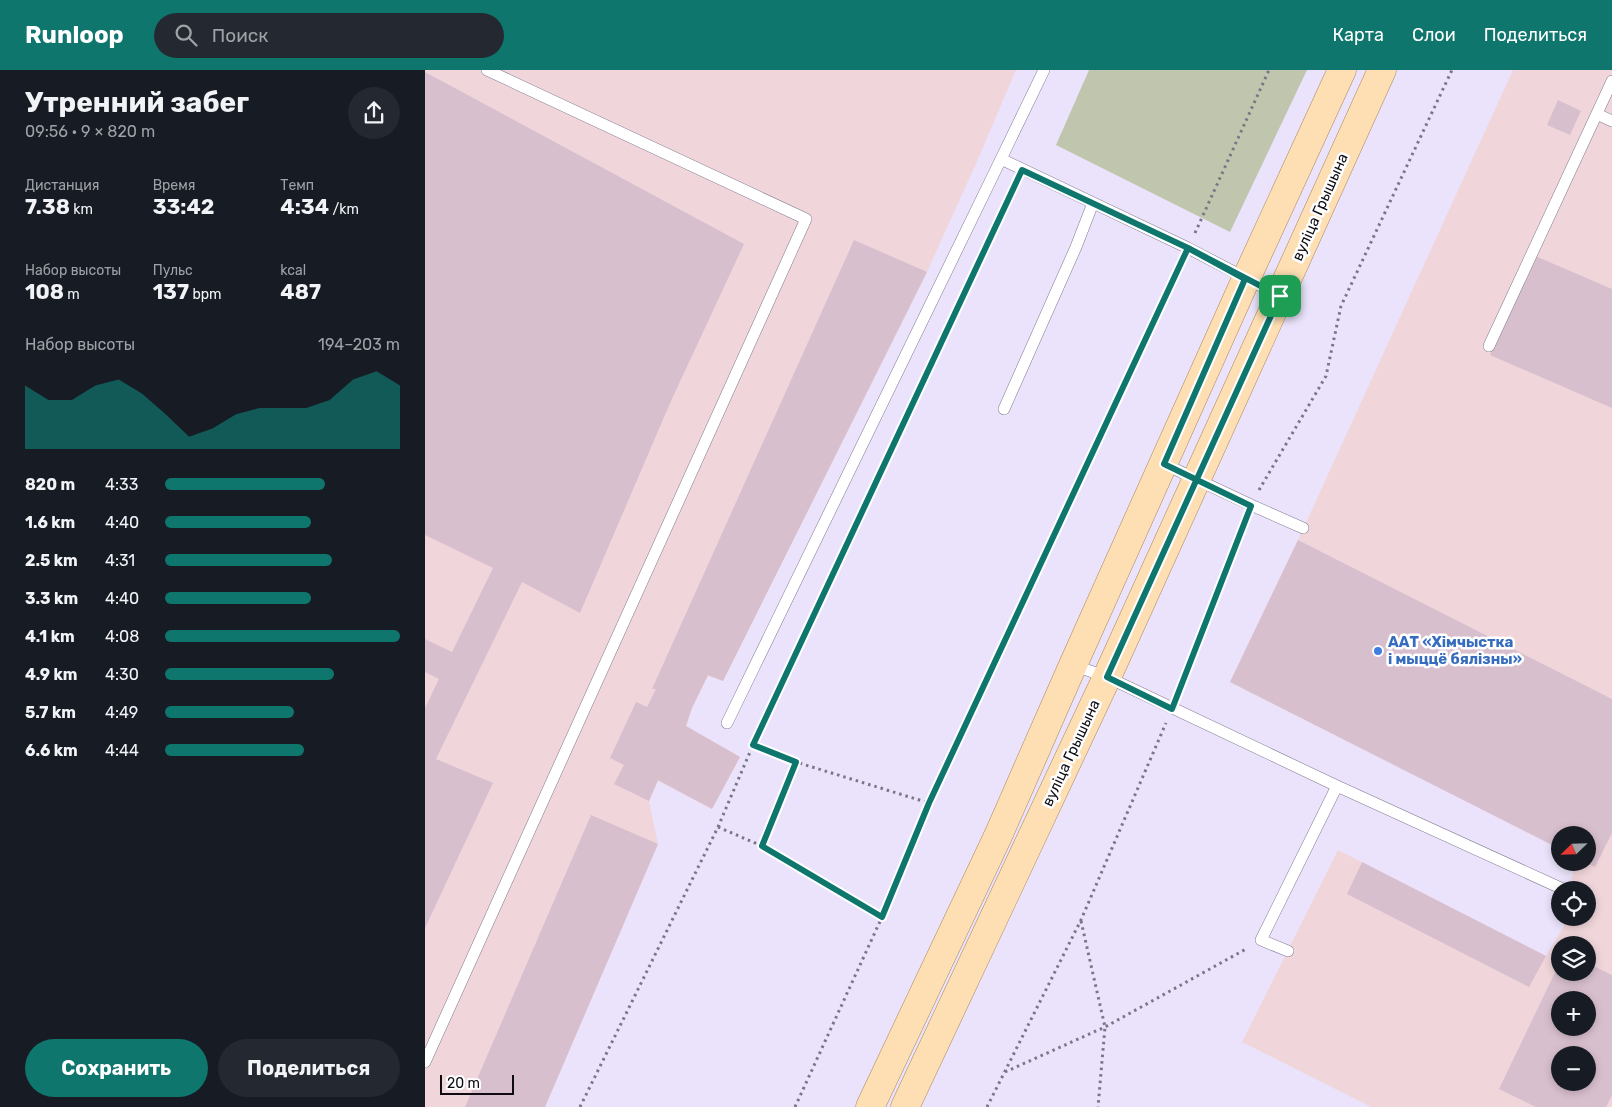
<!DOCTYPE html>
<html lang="ru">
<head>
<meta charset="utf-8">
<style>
	:root { --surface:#171b24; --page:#242831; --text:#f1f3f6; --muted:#9ea1a6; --accent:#0f766e }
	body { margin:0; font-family:Rubik,sans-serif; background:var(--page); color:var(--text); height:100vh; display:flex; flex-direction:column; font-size:19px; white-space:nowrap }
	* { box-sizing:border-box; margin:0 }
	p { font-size:16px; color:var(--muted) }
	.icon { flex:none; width:28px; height:28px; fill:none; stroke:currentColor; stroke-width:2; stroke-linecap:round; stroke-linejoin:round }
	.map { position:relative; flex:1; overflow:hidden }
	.panel { display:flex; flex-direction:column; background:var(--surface); width:425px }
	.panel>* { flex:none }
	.needle { width:32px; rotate:247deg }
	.buttons { position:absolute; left:1126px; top:756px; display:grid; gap:10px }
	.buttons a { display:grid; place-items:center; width:45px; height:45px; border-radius:50%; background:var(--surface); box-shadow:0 2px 8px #0003; font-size:25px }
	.scale { position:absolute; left:15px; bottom:12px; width:74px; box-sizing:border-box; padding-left:5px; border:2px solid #0e0b13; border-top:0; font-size:14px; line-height:18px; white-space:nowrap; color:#0e0b13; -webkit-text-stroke:4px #fff; paint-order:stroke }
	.pin { position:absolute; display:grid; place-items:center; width:42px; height:42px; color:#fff; margin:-21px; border-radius:10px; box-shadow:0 2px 8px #0006 }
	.round { display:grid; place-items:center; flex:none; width:52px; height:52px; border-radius:26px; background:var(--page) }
	.overview { display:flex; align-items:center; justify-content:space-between; height:85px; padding:0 25px }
	h1 { font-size:28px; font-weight:700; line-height:38px }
	.stats { display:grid; grid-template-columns:repeat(3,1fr); gap:8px; height:85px; padding:5px 25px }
	.stats div { display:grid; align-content:center }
	.stats b { font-size:21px; font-weight:700 }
	.stats small { font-size:14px; font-weight:400 }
	.stats p { font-size:14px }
	.chart { height:140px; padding:10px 25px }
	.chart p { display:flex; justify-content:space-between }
	.chart svg { width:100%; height:90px; margin-top:5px; fill:var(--accent); opacity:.7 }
	.button { display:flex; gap:10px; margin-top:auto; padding:10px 25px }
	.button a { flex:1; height:58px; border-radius:30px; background:var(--accent); color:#fff; font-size:20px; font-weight:700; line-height:58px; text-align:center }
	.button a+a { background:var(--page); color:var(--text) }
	ul { padding:0 25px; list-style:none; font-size:16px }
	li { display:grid; grid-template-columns:80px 60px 1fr; align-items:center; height:38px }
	li i { height:12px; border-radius:6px; background:var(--accent) }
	header { display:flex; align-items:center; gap:30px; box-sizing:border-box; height:70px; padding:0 25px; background:var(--accent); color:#fff }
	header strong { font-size:24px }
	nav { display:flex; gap:28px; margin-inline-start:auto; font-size:18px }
	.search { width:350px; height:45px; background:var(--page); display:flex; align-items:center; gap:12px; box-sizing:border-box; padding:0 18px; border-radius:28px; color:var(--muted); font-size:19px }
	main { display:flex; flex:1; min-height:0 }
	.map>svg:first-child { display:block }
	.industrial { fill:#f0d6db; fill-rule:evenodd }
	.green { fill:#c0c6ae }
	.building { fill:#d8bfce; fill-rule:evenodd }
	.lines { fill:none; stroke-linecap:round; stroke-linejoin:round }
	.lane-casing { stroke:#817a90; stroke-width:12 }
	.primary-casing { stroke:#aa875a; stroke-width:29 }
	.path { stroke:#7b7686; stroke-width:3; stroke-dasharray:2.5 4; stroke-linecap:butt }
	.lane { stroke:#fff; stroke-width:11 }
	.primary { stroke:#fedfb3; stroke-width:28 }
	.route-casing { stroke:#fff; stroke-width:10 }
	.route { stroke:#0f766e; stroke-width:6 }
	.shop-dot { fill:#3f7fe0; stroke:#fff; stroke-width:2 }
	.labels { text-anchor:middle; stroke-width:5; stroke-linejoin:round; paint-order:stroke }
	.street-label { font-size:15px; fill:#0e0b13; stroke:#fff }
	.shop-label { font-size:15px; font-weight:bold; fill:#366cbe; stroke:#fff; text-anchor:start }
</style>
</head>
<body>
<header>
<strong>Runloop</strong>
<div class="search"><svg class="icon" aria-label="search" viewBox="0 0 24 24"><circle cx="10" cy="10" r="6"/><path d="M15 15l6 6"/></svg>Поиск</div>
<nav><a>Карта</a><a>Слои</a><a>Поделиться</a></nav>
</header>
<main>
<section class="panel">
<div class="overview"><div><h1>Утренний забег</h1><p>09:56 · 9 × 820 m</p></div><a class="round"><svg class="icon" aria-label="share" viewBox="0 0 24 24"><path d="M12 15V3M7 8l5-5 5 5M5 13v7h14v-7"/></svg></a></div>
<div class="stats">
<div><p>Дистанция</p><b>7.38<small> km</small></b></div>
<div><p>Время</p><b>33:42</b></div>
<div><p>Темп</p><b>4:34<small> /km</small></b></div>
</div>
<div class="stats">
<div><p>Набор высоты</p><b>108<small> m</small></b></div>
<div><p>Пульс</p><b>137<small> bpm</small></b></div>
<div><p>kcal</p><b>487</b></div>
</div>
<div class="chart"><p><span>Набор высоты</span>194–203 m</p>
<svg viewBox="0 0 160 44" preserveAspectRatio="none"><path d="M0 44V13L10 20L20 20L30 13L40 10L50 17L60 27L70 38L80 34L90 27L100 24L110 24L120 24L130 20L140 10L150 6L160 13V44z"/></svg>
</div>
<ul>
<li><b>820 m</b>4:33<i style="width:68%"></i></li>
<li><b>1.6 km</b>4:40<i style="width:62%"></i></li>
<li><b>2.5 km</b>4:31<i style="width:71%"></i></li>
<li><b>3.3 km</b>4:40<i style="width:62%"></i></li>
<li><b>4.1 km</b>4:08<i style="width:100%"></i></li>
<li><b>4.9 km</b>4:30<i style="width:72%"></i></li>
<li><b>5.7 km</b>4:49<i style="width:55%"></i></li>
<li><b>6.6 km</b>4:44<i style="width:59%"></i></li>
</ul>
<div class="button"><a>Сохранить</a><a>Поделиться</a></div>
</section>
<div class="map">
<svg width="1187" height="1037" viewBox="0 0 1187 1037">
	<rect width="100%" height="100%" fill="#eae3fb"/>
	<!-- industrial -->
	<path class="industrial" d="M0,0H591L550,96L502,202L298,611L283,606L267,638L261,656L315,687L287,739L233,711L224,731L233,774L120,1037H0Z
		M1088,0H1187V1037H946L817,972L913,780L1121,886L1141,852L1142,848H1162V820H1145L1149,793L1162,792V765H1135V779L805,612L873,470ZM1135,875H1162V902H1135ZM1135,930H1162V958H1135ZM1135,985H1162V1012H1135Z"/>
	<!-- green -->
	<path class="green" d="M664,0H882L805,162L631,75Z"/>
	<!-- building -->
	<path class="building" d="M0,2L319,174L246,331L155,543L97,512L11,689L68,713L0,858V638L14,609L0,602V569L27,582L68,498L0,465Z
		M1133,30L1156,41L1145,65L1122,55Z
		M429,170L502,202L298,611L283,605L267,638L261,656L315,687L287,739L233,710L224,731L189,714L199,695L185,688L211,632L222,637L231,619H227Z
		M1108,185L1187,219V338L1065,285Z
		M873,470L1187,629V763L1170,797L1162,793V765H1135V779L805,612Z
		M166,745L233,774L120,1037H40Z
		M937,792L1121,886L1104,917L922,824Z
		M1135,892V902H1162V893L1187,905V1025L1181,1037H1111L1074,1019ZM1135,930H1162V958H1135ZM1135,985H1162V1012H1135Z"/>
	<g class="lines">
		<!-- lane casing -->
		<g class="lane-casing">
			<path id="lane" d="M619,0L576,89L763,178L855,226
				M1172,44L1187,51
				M1064,276L1187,11
				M579,339L651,177L668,133
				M739,394L826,435L878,458
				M648,595L682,607L912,716L1140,820
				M302,653L576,89
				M863,881L836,870L912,716
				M0,992L381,149L62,0"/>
		</g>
		<!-- primary casing -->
		<g class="primary-casing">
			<path id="primary" d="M445,1037L573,766L648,595L821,209L917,0
				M480,1037L682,607L957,0"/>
		</g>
		<!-- path -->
		<path class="path" d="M770,163L844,0
			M834,420L901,306L916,236L1027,0
			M754,622L820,451
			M328,675L371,692
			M293,757L337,776
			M457,847L337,776L371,692L504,733
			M656,851L680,957L673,1037
			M580,1002L680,957L821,879
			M155,1037L293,757L328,675L590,114
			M370,1037L457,847L504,733L756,194
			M562,1037L656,850L741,653"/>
		<!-- lane -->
		<use href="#lane" class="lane"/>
		<!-- primary -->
		<use href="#primary" class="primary"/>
	</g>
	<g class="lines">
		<!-- route casing -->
		<g class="route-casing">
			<path id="route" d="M855,226L763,178L597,100L328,675L371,692L337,776L457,847L504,733L763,178L820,209L739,394L826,436L747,639L682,607L855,226"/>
		</g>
		<!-- route -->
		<use href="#route" class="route"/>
	</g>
	<!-- markers -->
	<circle class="shop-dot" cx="953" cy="581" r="5"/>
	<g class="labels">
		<!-- street labels -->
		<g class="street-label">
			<text transform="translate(895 137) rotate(-66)" y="5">вуліца Грышына</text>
			<text transform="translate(646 683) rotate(-65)" y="5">вуліца Грышына</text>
		</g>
		<!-- shop labels -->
		<g class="shop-label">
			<text x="963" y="577">ААТ «Хімчыстка<tspan x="963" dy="17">і мыццё бялізны»</tspan></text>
		</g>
	</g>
</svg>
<div class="buttons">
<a><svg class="needle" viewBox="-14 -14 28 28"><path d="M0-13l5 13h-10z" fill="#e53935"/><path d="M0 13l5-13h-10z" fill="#9ea1a6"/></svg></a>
<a><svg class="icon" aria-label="locate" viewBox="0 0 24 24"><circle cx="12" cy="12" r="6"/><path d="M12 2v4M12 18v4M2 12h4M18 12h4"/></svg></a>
<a><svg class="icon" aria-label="layers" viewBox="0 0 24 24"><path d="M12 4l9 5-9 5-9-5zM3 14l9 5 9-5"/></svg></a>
<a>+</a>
<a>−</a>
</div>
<div class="scale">20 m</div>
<div class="pin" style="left:855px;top:226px;background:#1e9e55"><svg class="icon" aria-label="arrive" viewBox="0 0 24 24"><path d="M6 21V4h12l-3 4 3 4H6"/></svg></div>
</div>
</main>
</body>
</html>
